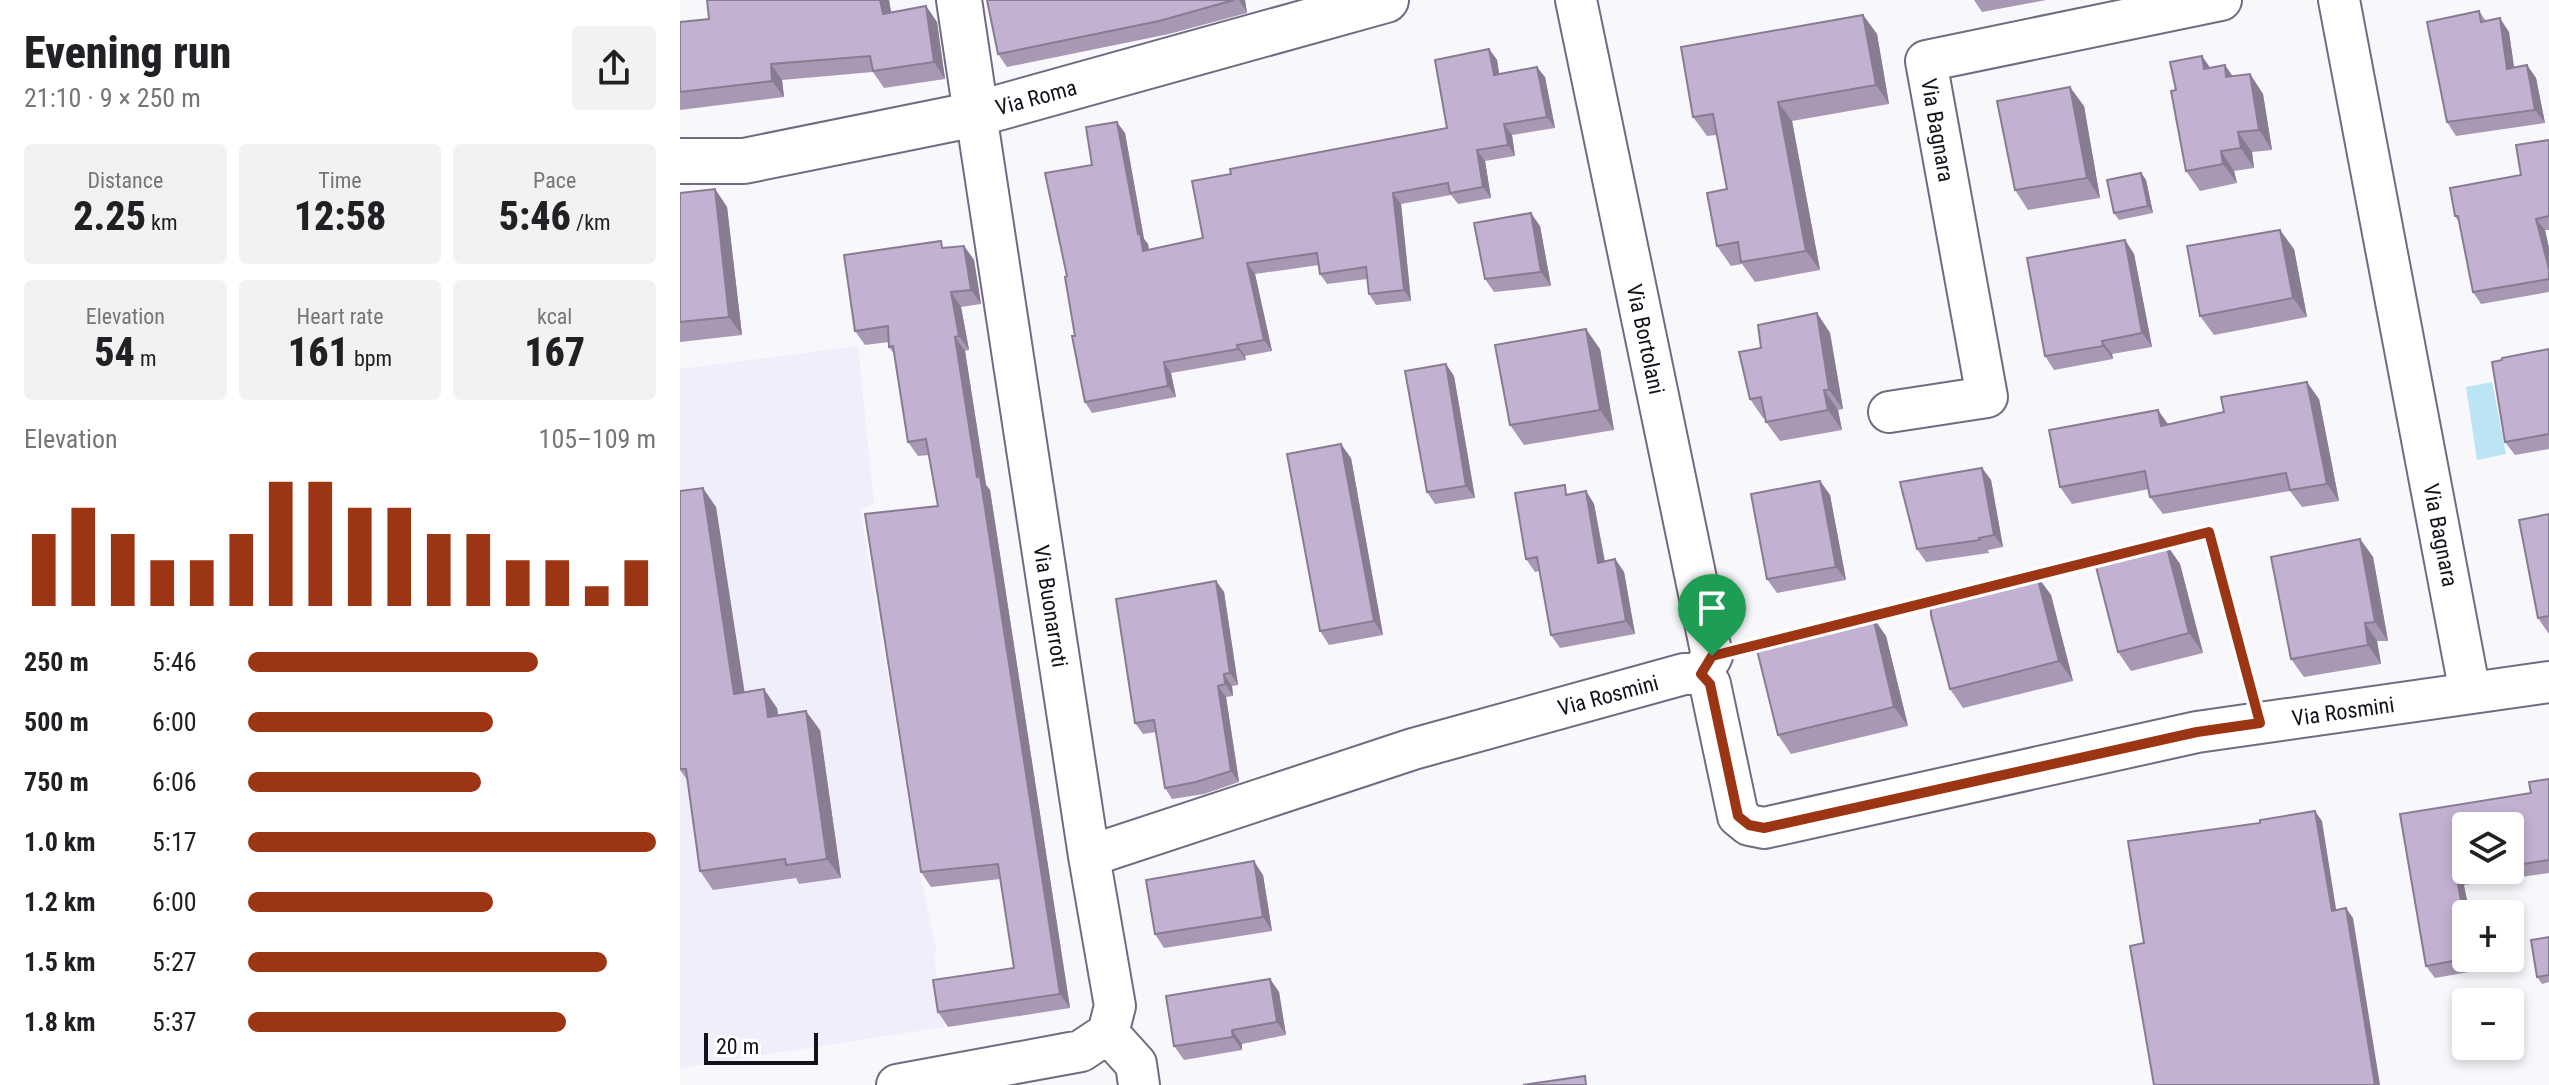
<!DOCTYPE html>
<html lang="en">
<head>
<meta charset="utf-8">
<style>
	:root { --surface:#fff; --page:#f2f2f2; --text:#202124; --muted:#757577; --accent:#9c3513 }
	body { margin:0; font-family:"Roboto Condensed",sans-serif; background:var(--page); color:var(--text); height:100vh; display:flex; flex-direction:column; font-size:30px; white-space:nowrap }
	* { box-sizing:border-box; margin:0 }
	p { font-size:26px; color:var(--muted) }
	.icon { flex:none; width:44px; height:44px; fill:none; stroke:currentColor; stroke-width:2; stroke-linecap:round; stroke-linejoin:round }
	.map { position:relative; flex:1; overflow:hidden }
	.details { display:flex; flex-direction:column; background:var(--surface); width:680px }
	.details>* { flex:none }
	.fabs { position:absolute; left:1772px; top:812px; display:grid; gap:16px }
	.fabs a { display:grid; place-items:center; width:72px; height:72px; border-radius:8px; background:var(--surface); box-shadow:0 4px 12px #0003; font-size:40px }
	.scale { position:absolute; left:24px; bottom:20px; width:114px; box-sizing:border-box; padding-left:8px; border:4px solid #13111a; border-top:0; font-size:22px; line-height:28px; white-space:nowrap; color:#13111a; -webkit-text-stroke:6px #fff; paint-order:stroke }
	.pin { position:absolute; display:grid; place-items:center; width:68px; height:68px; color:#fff; margin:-82px -34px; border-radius:50% 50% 50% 0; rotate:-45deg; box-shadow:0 0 8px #0007 }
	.pin .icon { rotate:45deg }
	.round { display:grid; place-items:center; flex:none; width:84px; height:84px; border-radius:8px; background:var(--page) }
	.summary { display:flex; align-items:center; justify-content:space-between; height:136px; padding:0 24px }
	h1 { font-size:44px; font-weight:800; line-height:60px }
	.figures { display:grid; grid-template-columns:repeat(3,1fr); gap:12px; height:136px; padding:8px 24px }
	.figures div { display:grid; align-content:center; border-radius:8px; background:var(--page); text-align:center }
	.figures b { font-size:40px; font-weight:800 }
	.figures small { font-size:22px; font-weight:400 }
	.figures p { font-size:22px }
	.chart { height:224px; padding:16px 24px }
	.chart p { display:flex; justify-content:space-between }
	.chart svg { width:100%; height:144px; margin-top:8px; stroke:var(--accent); stroke-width:6 }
	ul { padding:0 24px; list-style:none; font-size:26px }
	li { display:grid; grid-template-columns:128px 96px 1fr; align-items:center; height:60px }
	li i { height:20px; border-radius:10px; background:var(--accent) }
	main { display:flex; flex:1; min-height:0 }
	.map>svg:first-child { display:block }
	.built { fill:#f1eefb }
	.water { fill:#bbe4f4 }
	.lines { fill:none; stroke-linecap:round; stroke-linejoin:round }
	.minor-casing { stroke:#706b81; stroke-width:44 }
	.tertiary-casing { stroke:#706b81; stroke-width:48 }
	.secondary-casing { stroke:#706b81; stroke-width:48 }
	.path { stroke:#7e7d84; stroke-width:5; stroke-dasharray:8 4; stroke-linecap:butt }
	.minor { stroke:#fff; stroke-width:40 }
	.tertiary { stroke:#fff; stroke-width:44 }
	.secondary { stroke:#fff; stroke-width:44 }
	.wall { fill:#a898b4; fill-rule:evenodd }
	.shaded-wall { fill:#887c92 }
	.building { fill:#c3b1d1; stroke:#887c92; stroke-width:2 }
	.route-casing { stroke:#fff; stroke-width:16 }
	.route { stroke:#9c3513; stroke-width:10 }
	.labels { text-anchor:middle; stroke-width:6; stroke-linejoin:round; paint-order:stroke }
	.street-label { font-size:22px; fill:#13111a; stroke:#fff }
</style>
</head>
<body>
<main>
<section class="details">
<div class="summary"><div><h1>Evening run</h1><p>21:10 · 9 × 250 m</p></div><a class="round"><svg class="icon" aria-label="share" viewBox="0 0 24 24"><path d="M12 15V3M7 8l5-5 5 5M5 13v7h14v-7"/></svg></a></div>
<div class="figures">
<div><p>Distance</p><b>2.25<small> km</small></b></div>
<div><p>Time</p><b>12:58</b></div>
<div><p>Pace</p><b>5:46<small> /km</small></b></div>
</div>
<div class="figures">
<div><p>Elevation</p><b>54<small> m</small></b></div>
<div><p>Heart rate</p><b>161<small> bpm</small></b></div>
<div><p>kcal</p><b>167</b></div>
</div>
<div class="chart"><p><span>Elevation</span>105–109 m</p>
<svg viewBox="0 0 160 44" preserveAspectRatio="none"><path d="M5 44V22M15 44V14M25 44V22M35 44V30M45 44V30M55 44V22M65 44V6M75 44V6M85 44V14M95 44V14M105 44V22M115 44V22M125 44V30M135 44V30M145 44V38M155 44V30"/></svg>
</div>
<ul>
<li><b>250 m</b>5:46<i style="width:71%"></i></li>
<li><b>500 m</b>6:00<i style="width:60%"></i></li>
<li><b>750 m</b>6:06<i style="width:57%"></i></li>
<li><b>1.0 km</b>5:17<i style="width:100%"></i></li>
<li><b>1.2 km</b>6:00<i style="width:60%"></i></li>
<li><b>1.5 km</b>5:27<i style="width:88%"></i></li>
<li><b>1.8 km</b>5:37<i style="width:78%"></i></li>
</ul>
</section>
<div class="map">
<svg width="1869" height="1085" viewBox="0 0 1869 1085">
	<rect width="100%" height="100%" fill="#f8f7fc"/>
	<!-- built -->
	<path class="built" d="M178,346L194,504L180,509L242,883L257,953L254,954L264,1027L0,1068V369Z"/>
	<!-- water -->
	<path class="water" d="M1812,382L1826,454L1797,460L1786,387Z"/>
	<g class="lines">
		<!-- minor casing -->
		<g class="minor-casing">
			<path id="minor" d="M896,0L1032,656L1021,674
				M1659,0L1790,693
				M1209,412L1307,397L1246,61L1541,0
				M409,856L733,749L1004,674H1021L1030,684L1058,816L1069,825L1084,828L1517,732L1869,682
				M428,1033L456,1064L459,1085
				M217,1085L401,1051L428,1033L435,1006L409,856L296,114"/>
		</g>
		<!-- tertiary casing -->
		<g class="tertiary-casing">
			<path id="tertiary" d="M279,0L296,114"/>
		</g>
		<!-- secondary casing -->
		<g class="secondary-casing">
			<path id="secondary" d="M0,161H64L296,114L706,0"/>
		</g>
		<!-- path -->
		<path class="path" d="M1185,618L1529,532L1570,686"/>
		<!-- minor -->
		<use href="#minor" class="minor"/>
		<!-- tertiary -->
		<use href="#tertiary" class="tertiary"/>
		<!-- secondary -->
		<use href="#secondary" class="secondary"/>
	</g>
	<!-- wall -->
	<path class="wall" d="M27,0H209L211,12L246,6L257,22L265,79L204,88L193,72L102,80L104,97L0,110V22L29,19Z
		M307,0H565L567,13L489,34L327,67L318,54Z
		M1294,0H1366L1302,12Z
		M1799,11L1806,21L1829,32L1834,67L1847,65L1856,78L1865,123L1776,136L1767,122Z
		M1183,15L1197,34L1209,104L1112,121L1140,270L1075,282L1062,264L1051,266L1037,246L1047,189L1037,135L1027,136L1013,117Z
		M809,49L817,60L819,74L865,77L875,128L832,135L835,156L805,161L811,198L778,204L771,195L721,204L731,301L696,305L689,294L687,279L647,284L640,274L639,265L575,274L592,351L565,356L566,360L491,373L496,397L412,413L405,402L387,276L412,165L445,133L464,239L468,244L469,250L523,238L551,174L767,128Z
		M1530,68L1553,76L1570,74L1583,94L1592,150L1572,152L1574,168L1554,171L1557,183L1520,191L1506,171L1496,90Z
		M1404,106L1420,198L1348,210L1335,190Z
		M1869,140V230H1865L1869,248V292L1801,304L1793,292L1780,224L1775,216L1841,175Z
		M1461,173L1466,180L1473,213L1439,220L1434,213Z
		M35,189L47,207L62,335L0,342V193Z
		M860,226L871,286L814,292L805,279Z
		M1445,240L1454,254L1472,347L1432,354L1433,359L1374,370L1365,356Z
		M284,246L294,260L301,304L281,307L289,350L285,351L306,485L310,490L390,1008L268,1027L258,1012L334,968L320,879L251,887L241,872L258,506L249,455L238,456L228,442L215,355L209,347V342L185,345L175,331L266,248Z
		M1614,249L1627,317L1534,335L1520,316Z
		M1137,313L1150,333L1163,409L1158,410L1162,430L1100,441L1086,422L1085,418H1083L1070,399L1081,348Z
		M920,349L934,430L844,445L830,425Z
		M1869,349V449L1835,455L1825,442Z
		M774,376L795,498L755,504L747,492Z
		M1639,399L1659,501L1622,507L1610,491L1483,514L1470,497L1469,489L1392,504L1380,487L1488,424Z
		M671,458L703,635L649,645L640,631Z
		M1302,468L1311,480L1323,547L1308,550L1309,553L1246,562L1237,549Z
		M1140,481L1150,495L1166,580L1097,593L1087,579Z
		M906,491L914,504L925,561L935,559L944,572L955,634L880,648L871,635L860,571L855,572L846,559L891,494Z
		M36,507L64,693L97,708L98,715L140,730L161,878L119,884L116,878L33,890L20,871L8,781L0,770Z
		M1869,514V634L1858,618Z
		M1680,539L1693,557L1708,641H1697L1701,664L1624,677L1611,659Z
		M1486,544L1500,564L1523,653L1451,671L1438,652Z
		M1357,576L1371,595L1393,681L1283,708L1270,689Z
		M536,581L544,592L558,685L552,686L553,696L546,697L559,782L524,794L492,799L485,788L476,732L463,734L455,723Z
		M1206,636L1228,726L1111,754L1098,735Z
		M1869,779V873L1784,885L1786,958H1798L1800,970L1755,978L1746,966L1720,814L1851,793ZM1830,826V870H1786Z
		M583,875L592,931L484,948L475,934Z
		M1869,937V982L1862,984L1857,977Z
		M590,979L599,992L606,1035L562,1044V1050L504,1060L494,1046Z"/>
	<!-- shaded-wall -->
	<path class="shaded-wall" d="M200,0H209L214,30L203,14Z
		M559,0H565L567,13Z
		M246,6L257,22L265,79L254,62Z
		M1183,15L1197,34L1209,104L1196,85Z
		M1820,18L1829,32L1836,82L1827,69Z
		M809,49L817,60L821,86L814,75Z
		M1522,56L1536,76L1524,69Z
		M91,64L102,80L104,97L92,81Z
		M1545,65L1558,84L1546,77Z
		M1847,65L1856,78L1865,123L1855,110Z
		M857,67L865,77L875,128L867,117Z
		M1570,74L1583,94L1592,150L1579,130Z
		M1390,87L1404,106L1420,198L1407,178Z
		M1098,102L1112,121L1140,270L1126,251Z
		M437,122L445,133L464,239L468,244L471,262L463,251L458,234Z
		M824,124L832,135L835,156L828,145Z
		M1558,132L1572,152L1574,168L1561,148Z
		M797,150L805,161L811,198L803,187Z
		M1541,151L1554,171L1557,183L1543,164Z
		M1461,173L1466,180L1473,213L1468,206Z
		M35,189L47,207L62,335L49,317Z
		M713,193L721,204L731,301L724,290Z
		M851,213L860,226L871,286L861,272Z
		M1856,219L1865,230L1869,248V269Z
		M1600,230L1614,249L1627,317L1613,298Z
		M1445,240L1454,254L1472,347L1462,333Z
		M284,246L294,260L301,304L291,290Z
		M567,263L575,274L592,351L584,340Z
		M271,292L281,307L289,350L279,336Z
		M1137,313L1150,333L1163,409L1149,390Z
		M906,329L920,349L934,430L920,410Z
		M275,337L285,351L306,485L310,490L390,1008L380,994Z
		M1422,341L1432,354L1433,359L1423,346Z
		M557,345L565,356L566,360L558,349Z
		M484,362L491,373L496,397L488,386Z
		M766,364L774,376L795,498L786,486Z
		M1627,382L1639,399L1659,501L1647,484Z
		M1144,390L1158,410L1162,430L1148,410Z
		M1478,410L1490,427L1481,426Z
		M661,444L671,458L703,635L694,621Z
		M1302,468L1311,480L1323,547L1314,535Z
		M1140,481L1150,495L1166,580L1156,567Z
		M23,488L36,507L68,714L54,694Z
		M906,491L914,504L927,575L918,563Z
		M1680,539L1693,557L1708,641L1695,622Z
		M1486,544L1500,564L1523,653L1509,633Z
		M935,559L944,572L955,634L946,621Z
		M1357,576L1371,595L1393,681L1379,661Z
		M536,581L544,592L558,685L550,673Z
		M1193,617L1206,636L1228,726L1214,707Z
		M1685,623L1697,641L1701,664L1688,645Z
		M544,674L552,686L553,696L545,684Z
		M538,686L546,697L559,782L551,771Z
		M84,689L97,708L101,736L88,717Z
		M126,711L140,730L161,878L147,859Z
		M1635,811L1642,821L1658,921L1652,911Z
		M574,861L583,875L592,931L583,917Z
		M1776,873L1784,885L1790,914H1786V928Z
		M1666,908L1673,918L1700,1085H1695Z
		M1792,958H1798L1800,970Z
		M590,979L599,992L606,1035L597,1022Z
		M552,1030L562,1044V1050L553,1037Z"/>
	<!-- building -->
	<path class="building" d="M27,0H200L203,14L246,6L254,62L193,71L190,56L91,64L92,81L0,92V22L29,19Z
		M307,0H554L479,21L318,54Z
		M1799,11L1801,22L1820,18L1827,69L1847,65L1855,110L1767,122L1747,22Z
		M1183,15L1196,85L1098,102L1126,251L1061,262L1058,242L1037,246L1027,193L1047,189L1033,114L1013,117L1001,47Z
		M809,49L814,75L857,67L867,117L824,124L828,145L797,150L803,187L770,193L768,183L713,193L724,290L689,294L686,267L640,274L637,253L567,263L584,340L557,345L558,349L484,362L488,386L405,402L392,336H395L385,277L387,276L365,173L412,165L406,127L437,122L458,234L460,233L463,251L523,238L512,181L551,174L550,169L767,128L755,60Z
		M1522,56L1524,69L1545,65L1546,77L1570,74L1579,130L1558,132L1561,148L1541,151L1543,164L1506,171L1491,91L1496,90L1490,62Z
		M1390,87L1407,178L1335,190L1317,101Z
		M1869,140V216L1856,219L1869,269V279L1793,292L1778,216H1775L1770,188L1841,175L1836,145Z
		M1461,173L1468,206L1434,213L1427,180Z
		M35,189L49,317L0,322V193Z
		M851,213L861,272L805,279L794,223Z
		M1600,230L1613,298L1520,316L1507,246Z
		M1445,240L1462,333L1422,341L1423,346L1365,356L1347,258Z
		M261,241L262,248L284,246L291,290L271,292L279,336L275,337L297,477L300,476L380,994L258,1012L253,980L334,968L318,864L241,872L185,514L258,506L246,439L228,442L213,346L209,347L208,326L175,331L164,255Z
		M1137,313L1149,390H1144L1148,410L1086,422L1081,397L1070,399L1059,352L1081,348L1078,325Z
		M906,329L920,410L830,425L815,345Z
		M1869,349V434L1825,442L1812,362L1822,360V358Z
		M766,364L786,486L747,492L725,371Z
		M1627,382L1647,484L1610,490L1606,473L1470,497L1465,471L1380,487L1369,430L1478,410L1481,426L1544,412L1541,397Z
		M661,444L694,621L640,631L607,454Z
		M1302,468L1314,535L1299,538L1300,540L1237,549L1220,482Z
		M1140,481L1156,567L1087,579L1071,494Z
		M885,485L886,495L906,491L918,563L935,559L946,621L871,635L857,557L846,559L835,493Z
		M23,488L54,694L84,689L88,717L126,711L147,859L106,865L105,859L20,871L6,769H0V491Z
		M1869,514V616L1858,618L1839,520Z
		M1680,539L1695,622L1685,623L1688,645L1611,659L1591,557Z
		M1486,544L1509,633L1438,652L1415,563Z
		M1357,576L1379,661L1270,689L1251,615V602Z
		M536,581L550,673L544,674L545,684L538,686L551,771L516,782L485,788L474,720L455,723L436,599Z
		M1180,617H1193L1214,707L1098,735L1075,642Z
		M1869,779V860L1830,866V826H1786V870H1799L1776,873L1786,928V958H1789L1746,966L1720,814L1851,793L1849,782Z
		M1635,811L1652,911L1666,908L1695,1085H1474L1450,946L1464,943L1448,841L1580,823V820Z
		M574,861L583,917L475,934L466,880Z
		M1869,937V975L1857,977L1851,940Z
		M590,979L597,1022L552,1030L553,1037L494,1046L486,996Z
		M905,1076L906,1085H843Z"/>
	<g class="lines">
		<!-- route casing -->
		<g class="route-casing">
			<path id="route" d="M1529,532L1580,723L1517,732L1084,828L1069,825L1058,816L1030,684L1021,674L1032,656Z"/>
		</g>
		<!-- route -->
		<use href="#route" class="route"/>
	</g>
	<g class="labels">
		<!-- street labels -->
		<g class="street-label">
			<text transform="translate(356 97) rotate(-15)" y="8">Via Roma</text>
			<text transform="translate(1258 130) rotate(80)" y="8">Via Bagnara</text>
			<text transform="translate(966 339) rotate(78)" y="8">Via Bortolani</text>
			<text transform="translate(1761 535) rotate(79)" y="8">Via Bagnara</text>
			<text transform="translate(371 606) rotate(81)" y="8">Via Buonarroti</text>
			<text transform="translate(928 695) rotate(-15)" y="8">Via Rosmini</text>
			<text transform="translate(1663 711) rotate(-8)" y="8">Via Rosmini</text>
		</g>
	</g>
</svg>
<div class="fabs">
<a><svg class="icon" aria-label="layers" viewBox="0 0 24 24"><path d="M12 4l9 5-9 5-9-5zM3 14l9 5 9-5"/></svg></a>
<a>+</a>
<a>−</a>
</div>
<div class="scale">20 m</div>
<div class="pin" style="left:1032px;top:656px;background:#1e9e55"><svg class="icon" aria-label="arrive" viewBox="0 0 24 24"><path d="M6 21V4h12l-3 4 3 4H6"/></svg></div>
</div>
</main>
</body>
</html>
